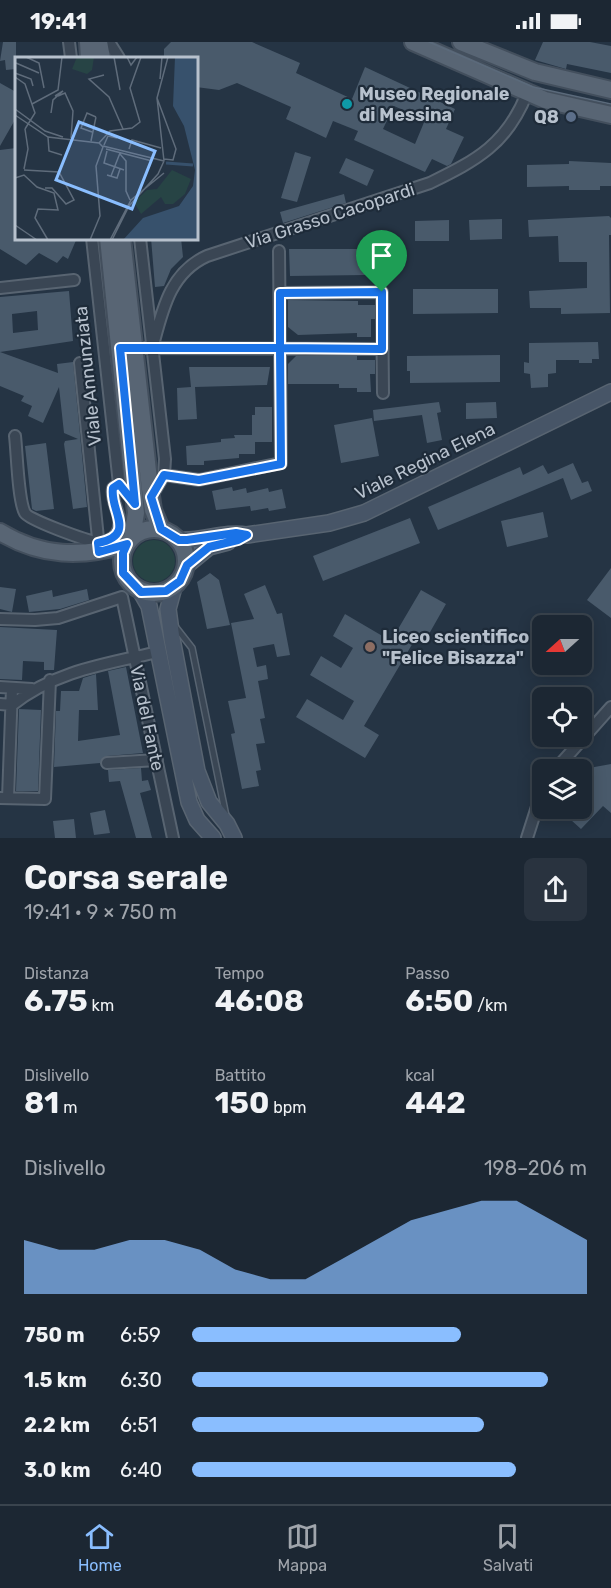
<!DOCTYPE html>
<html lang="it">
<head>
<meta charset="utf-8">
<style>
	:root { --surface:#1c2733; --page:#29333f; --text:#f1f3f6; --muted:#a0a5ac; --line:#3a444e; --accent:#8abeff }
	body { margin:0; font-family:Rubik,sans-serif; background:var(--page); color:var(--text); height:100vh; display:flex; flex-direction:column; font-size:22px; white-space:nowrap }
	* { box-sizing:border-box; margin:0 }
	p { font-size:20px; color:var(--muted) }
	.icon { flex:none; width:33px; height:33px; fill:none; stroke:currentColor; stroke-width:2; stroke-linecap:round; stroke-linejoin:round }
	.map { position:relative; height:796px; overflow:hidden }
	.sheet { display:flex; flex-direction:column; background:var(--surface); flex:1 }
	.sheet>* { flex:none }
	.needle { width:39px; rotate:249deg }
	.buttons { position:absolute; left:532px; top:573px; display:grid; gap:12px }
	.buttons a { display:grid; place-items:center; width:60px; height:60px; border-radius:9px; background:var(--surface); box-shadow:0 3px 15px #0003,0 0 0 2px var(--line); font-size:30px }
	.pin { position:absolute; display:grid; place-items:center; width:51px; height:51px; color:#fff; margin:-62px -26px; border-radius:50% 50% 50% 0; rotate:-45deg; box-shadow:0 0 6px #0007 }
	.pin .icon { rotate:45deg }
	.round { display:grid; place-items:center; flex:none; width:63px; height:63px; border-radius:9px; background:var(--page) }
	.headline { display:flex; align-items:center; justify-content:space-between; height:102px; padding:0 24px }
	h1 { font-size:33px; font-weight:700; line-height:45px }
	.stats { display:grid; grid-template-columns:repeat(3,1fr); gap:9px; height:102px; padding:6px 24px }
	.stats div { display:grid; align-content:center }
	.stats b { font-size:30px; font-weight:700 }
	.stats small { font-size:16px; font-weight:400 }
	.stats p { font-size:16px }
	.chart { height:168px; padding:12px 24px }
	.chart p { display:flex; justify-content:space-between }
	.chart svg { width:100%; height:108px; margin-top:6px; fill:var(--accent); opacity:.7 }
	ul { padding:0 24px; list-style:none; font-size:20px }
	li { display:grid; grid-template-columns:96px 72px 1fr; align-items:center; height:45px }
	li i { height:15px; border-radius:8px; background:var(--accent) }
	.status { display:flex; justify-content:space-between; align-items:center; height:42px; padding:0 30px; background:var(--surface); direction:ltr }
	.status svg { height:16px; fill:currentColor }
	.menu { display:flex; justify-content:space-around; align-items:center; height:84px; border-top:2px solid var(--line); background:var(--surface); font-size:16px; color:var(--muted) }
	.menu a { display:grid; justify-items:center; gap:3px }
	.menu .active { color:var(--accent) }
	.map>svg:first-child { display:block }
	.green { fill:#274445 }
	.building { fill:#495a6b; fill-rule:evenodd }
	.lines { fill:none; stroke-linecap:round; stroke-linejoin:round }
	.lane-casing { stroke:#586471; stroke-width:8 }
	.street-casing { stroke:#586471; stroke-width:14 }
	.secondary-casing { stroke:#586471; stroke-width:18 }
	.primary-casing { stroke:#434f5d; stroke-width:20 }
	.lane { stroke:#3a4654; stroke-width:5 }
	.street { stroke:#3a4654; stroke-width:10 }
	.secondary { stroke:#475567; stroke-width:15 }
	.primary { stroke:#586574; stroke-width:16 }
	.tram { stroke:#5b6a7b; stroke-width:1.5 }
	.route-casing { stroke:#fff; stroke-width:12 }
	.route { stroke:#1a73e8; stroke-width:8 }
	.culture-dot { fill:#0f9aa8; stroke:#1e2b39; stroke-width:2 }
	.service-dot { fill:#5c6f8a; stroke:#1e2b39; stroke-width:2 }
	.education-dot { fill:#8d6e63; stroke:#1e2b39; stroke-width:2 }
	.labels { text-anchor:middle; stroke-width:4.5; stroke-linejoin:round; paint-order:stroke }
	.poi-label { font-size:18px; font-weight:bold; fill:#b7c1cd; stroke:#1e2b39; text-anchor:start }
	.street-label { font-size:18px; fill:#b7c1cd; stroke:#1e2b39 }
	.inset-river { fill:none; stroke:#37516c; stroke-width:3 }
	.inset-road { fill:none; stroke:#5f6c7b; stroke-width:1.5 }
	.view { fill:#8abeff; fill-opacity:0.15; stroke:#8abeff; stroke-width:3 }
	.inset-edge { fill:none; stroke:#b7c1cd; stroke-width:3 }
</style>
</head>
<body>
<div class="status"><b>19:41</b><svg viewBox="0 0 49 12"><path d="M0 12V9h3v3zM5 12V6h3v6zM10 12V3h3v9zM15 12V0h3v12zM26 1h20v11H26zM47 4h2v5h-2z"/></svg></div>
<div class="map">
<svg width="611" height="796" viewBox="0 0 611 796">
	<rect width="100%" height="100%" fill="#253444"/>
	<!-- green -->
	<path class="green" d="M133 519a21 21 0 1 1 42 0a21 21 0 1 1-42 0Z"/>
	<!-- building -->
	<path class="building" d="M3,0H16V27L6,28L5,18L0,19Z
		M171,0H252L300,21L296,31L352,57L365,25L455,67L446,87L464,95L451,122L447,124L432,117L425,130L354,98L358,89L333,79L326,96L286,77L291,65L237,41L219,48L196,45V16H164V7ZM394,64L425,78L415,102L383,87Z
		M543,0H590L611,4V31L567,22L566,27L535,18Z
		M0,41L16,50V76L0,104Z
		M16,106V196H77L68,217L63,214L57,221L39,211L26,223L0,207V108Z
		M295,110L311,115L297,160L281,156Z
		M346,116L374,128L367,144L339,131Z
		M569,119L611,121V144H600V148H569V144L527,145V123L569,122Z
		M344,152L346,161L283,181L280,170Z
		M609,174L611,176V193H609L610,271L561,272V266H530L529,249L587,246V220H559L558,194L529,195L528,178Z
		M502,177V197L470,198L469,178Z
		M449,178V199H415V179Z
		M151,196H181L183,215L171,227L164,244L155,245Z
		M289,207H365V233L290,234Z
		M413,247H498V271L413,272Z
		M69,249L73,299L0,310V255ZM37,269L38,288L13,291L12,272Z
		M288,258L358,259V263H375V277H371V295H357V291L298,293L288,285Z
		M598,300L599,317H592V321H579V318H556V331L548,332V345L531,346L530,332L524,331V320L529,321V301Z
		M0,310L58,331L57,322L73,320L87,465L73,467L64,402L65,399L78,397L64,391L59,345L43,381L28,374L32,364L21,359L24,354L0,344Z
		M500,313V340L410,341V329H407V314Z
		M296,314H357V318H375V332H370L371,350H357V346H339V342H288V322Z
		M189,325H270L267,343L195,345L197,377L178,378L177,346L191,345Z
		M439,360L441,370L437,371L442,398L427,401L422,373L374,379L373,368Z
		M496,360L497,376L466,377V361Z
		M255,365H272V400H255V412H239V416L204,419V423H187L186,404L221,400V397L235,396L234,393H252V373H255Z
		M372,376L379,414L341,421L334,383Z
		M46,401L54,467L36,469L32,467L25,404Z
		M573,421L582,441L588,439L592,449L571,458L563,436L438,488L428,465L520,425L523,433L543,423L548,432Z
		M232,445L233,449L246,446L247,451L268,446L269,450L282,447L286,466L269,469L268,466L251,469L250,464L216,468L212,449Z
		M543,470L548,495L507,505L501,479Z
		M410,476L420,501L323,539L313,514Z
		M611,526V576L587,558Z
		M210,531L219,538L230,583L207,587L197,540Z
		M265,543L277,572L282,571L290,613L277,615L274,602L253,606L257,625L266,623L268,637L258,639L265,676L260,677L265,701L256,702L261,728L256,729L259,744L242,747L231,692L235,691L228,659L246,656L231,581L254,577L244,552Z
		M0,545L16,547L12,570L0,567Z
		M87,547L89,558L60,567L29,570L26,554L52,548L53,555Z
		M421,548L446,562L425,599L417,594L364,684L379,693L365,716L296,675L307,657L343,678L354,659L310,633L321,614L341,626L353,606L333,594L345,572L391,599Z
		M0,585L57,588L54,628H44V620L23,619L22,638L0,637Z
		M126,625L143,711L107,714L100,721L54,725L56,669H60L61,649H79L83,636L96,632L98,668H79L78,699L120,693L108,629Z
		M19,667L41,668L38,749H16Z
		M611,722V771L603,764L581,787L571,778L582,766V753L590,744L589,726Z
		M141,726L142,739L148,738L151,748L140,751L152,796H136L120,739L109,740L108,728Z
		M105,768L110,791L94,793L90,771Z
		M74,777L76,796H55L53,779Z"/>
	<g class="lines">
		<!-- lane casing -->
		<g class="lane-casing">
			<path id="lane" d="M174,583L192,606L226,774"/>
		</g>
		<!-- street casing -->
		<g class="street-casing">
			<path id="street" d="M69,0L71,16
				M109,0L119,16
				M92,196L119,442L132,457
				M140,196L165,417L164,433L151,455
				M0,246L74,238
				M280,251L382,250L383,351
				M129,306L382,307
				M152,307C162,270 169,231 207,214L430,141C477,118 507,102 527,51
				M80,321L99,506
				M15,394C17,410 18,459 25,471C29,478 87,499 97,500C104,501 114,497 117,491C125,475 110,462 113,446L119,442
				M164,433L199,438L281,421L279,209
				M0,577L35,578L58,576L122,555L173,796
				M0,645L32,647
				M0,662L12,663C55,629 106,622 158,610
				M107,721L157,718
				M555,728L611,665
				M0,756L45,757L50,638
				M8,756L12,646
				M527,796L543,746"/>
		</g>
		<!-- secondary casing -->
		<g class="secondary-casing">
			<path id="secondary" d="M179,498C202,500 224,489 247,493L329,481L364,471L611,350
				M187,523L209,505L228,500
				M174,545L168,567L172,597L197,729L209,760L227,782L234,796
				M141,550L149,564L189,760L197,778L213,796"/>
		</g>
		<!-- primary casing -->
		<g class="primary-casing">
			<path id="primary" d="M88,0L89,16
				M99,0L102,16
				M413,0L545,58L611,73
				M461,0L535,30L611,48
				M108,196L136,471L132,495
				M122,196L150,447L153,468L161,487
				M122 519a32 32 0 1 1 64 0a32 32 0 1 1-64 0Z
				M0,490C41,515 82,516 127,502"/>
		</g>
		<!-- lane -->
		<use href="#lane" class="lane"/>
		<!-- street -->
		<use href="#street" class="street"/>
		<!-- secondary -->
		<use href="#secondary" class="secondary"/>
		<!-- primary -->
		<use href="#primary" class="primary"/>
		<!-- tram -->
		<path class="tram" d="M429,0L533,45L611,62"/>
	</g>
	<g class="lines">
		<!-- route casing -->
		<g class="route-casing">
			<path id="route" d="M382,250L280,251V306H120L135,462L119,442L113,446C109,468 138,493 98,501L99,510L127,502L123,511V531L141,550L166,549L180,539L187,523L209,505L238,498L247,493L236,491L187,498H179L161,487L151,455L164,433L199,438L281,422L280,306L382,307V250"/>
		</g>
		<!-- route -->
		<use href="#route" class="route"/>
	</g>
	<!-- markers -->
	<circle class="culture-dot" cx="347" cy="62" r="6"/>
	<circle class="service-dot" cx="571" cy="75" r="6"/>
	<circle class="education-dot" cx="370" cy="605" r="6"/>
	<g class="labels">
		<!-- poi labels -->
		<g class="poi-label">
			<text x="359" y="58">Museo Regionale<tspan x="359" dy="21">di Messina</tspan></text>
			<text x="559" y="81" text-anchor="end">Q8</text>
			<text x="382" y="601">Liceo scientifico<tspan x="382" dy="21">"Felice Bisazza"</tspan></text>
		</g>
		<!-- street labels -->
		<g class="street-label">
			<text transform="translate(330 174) rotate(-18)" y="6">Via Grasso Cacopardi</text>
			<text transform="translate(88 334) rotate(-96)" y="6">Viale Annunziata</text>
			<text transform="translate(425 419) rotate(-26)" y="6">Viale Regina Elena</text>
			<text transform="translate(147 676) rotate(78)" y="6">Via del Fante</text>
		</g>
	</g>
	<!-- overview -->
	<g transform="translate(15 15)">
		<rect width="183" height="183" fill="#253444"/>
		<path d="M62,0H79L77,13L72,17L57,12ZM157,113L176,122L170,137L158,147H150L146,140L126,157L119,145L132,133L142,132Z" fill="#274445"/>
		<path d="M160,0H183V183H108L128,161L164,149L178,129L180,113L169,69L158,49Z" fill="#37516c"/>
		<path class="inset-river" d="M151,106L178,108"/>
		<path class="inset-road" d="M11,0L24,6L29,31M99,0L105,33M112,0L116,8L122,0M1,6L24,16M0,16L16,22L18,29M89,18L74,22L94,40L108,72M0,20L10,27L20,56L10,72M145,22L147,0M43,39L50,36L58,54L56,81M142,41L161,92L158,103L149,102M17,47L43,33L47,0M0,52L30,74L48,80M36,56L38,43L48,34L40,39M0,58L33,80L84,86M77,75L66,71L72,56L81,60M33,80L34,94L47,98M76,84L81,60M84,86L95,74L117,71L125,65L115,31L126,0M89,88L93,79L102,81M88,89L149,104M0,91V112M91,92L137,104M114,92L117,83L146,91M92,94L89,106L109,113M105,97L111,104V134L115,143M149,104L142,41L153,0M9,112L13,92L10,72M9,113L44,115L59,143L51,147L37,131H30M92,118L102,121L105,112M96,119L105,96M0,121L9,118L22,130L39,136L43,153L23,152L20,161L33,183M0,168L22,183M75,183L85,159L81,109L88,90L84,86M95,183L116,143L149,116M97,183L114,149L143,117L149,104"/>
		<path class="view" d="M64,65L140,94L117,152L41,123Z"/>
		<rect width="183" height="183" class="inset-edge"/>
	</g>
</svg>
<div class="buttons">
<a><svg class="needle" viewBox="-14 -14 28 28"><path d="M0-13l5 13h-10z" fill="#e53935"/><path d="M0 13l5-13h-10z" fill="#a0a5ac"/></svg></a>
<a><svg class="icon" aria-label="locate" viewBox="0 0 24 24"><circle cx="12" cy="12" r="6"/><path d="M12 2v4M12 18v4M2 12h4M18 12h4"/></svg></a>
<a><svg class="icon" aria-label="layers" viewBox="0 0 24 24"><path d="M12 4l9 5-9 5-9-5zM3 14l9 5 9-5"/></svg></a>
</div>
<div class="pin" style="left:382px;top:250px;background:#1e9e55"><svg class="icon" aria-label="arrive" viewBox="0 0 24 24"><path d="M6 21V4h12l-3 4 3 4H6"/></svg></div>
</div>
<section class="sheet">
<div class="headline"><div><h1>Corsa serale</h1><p>19:41 · 9 × 750 m</p></div><a class="round"><svg class="icon" aria-label="share" viewBox="0 0 24 24"><path d="M12 15V3M7 8l5-5 5 5M5 13v7h14v-7"/></svg></a></div>
<div class="stats">
<div><p>Distanza</p><b>6.75<small> km</small></b></div>
<div><p>Tempo</p><b>46:08</b></div>
<div><p>Passo</p><b>6:50<small> /km</small></b></div>
</div>
<div class="stats">
<div><p>Dislivello</p><b>81<small> m</small></b></div>
<div><p>Battito</p><b>150<small> bpm</small></b></div>
<div><p>kcal</p><b>442</b></div>
</div>
<div class="chart"><p><span>Dislivello</span>198–206 m</p>
<svg viewBox="0 0 160 44" preserveAspectRatio="none"><path d="M0 44V22L10 26L20 26L30 22L40 22L50 26L60 34L70 38L80 38L90 30L100 22L110 14L120 10L130 6L140 6L150 14L160 22V44z"/></svg>
</div>
<ul>
<li><b>750 m</b>6:59<i style="width:68%"></i></li>
<li><b>1.5 km</b>6:30<i style="width:90%"></i></li>
<li><b>2.2 km</b>6:51<i style="width:74%"></i></li>
<li><b>3.0 km</b>6:40<i style="width:82%"></i></li>
</ul>
</section>
<nav class="menu">
<a class="active"><svg class="icon" aria-label="home" viewBox="0 0 24 24"><path d="M3 11l9-7 9 7M6 9v11h12V9"/></svg>Home</a>
<a><svg class="icon" aria-label="map" viewBox="0 0 24 24"><path d="M3 6l6-2 6 2 6-2v14l-6 2-6-2-6 2zM9 4v14M15 6v14"/></svg>Mappa</a>
<a><svg class="icon" aria-label="saved" viewBox="0 0 24 24"><path d="M7 4h10v16l-5-4-5 4z"/></svg>Salvati</a>
</nav>
</body>
</html>
